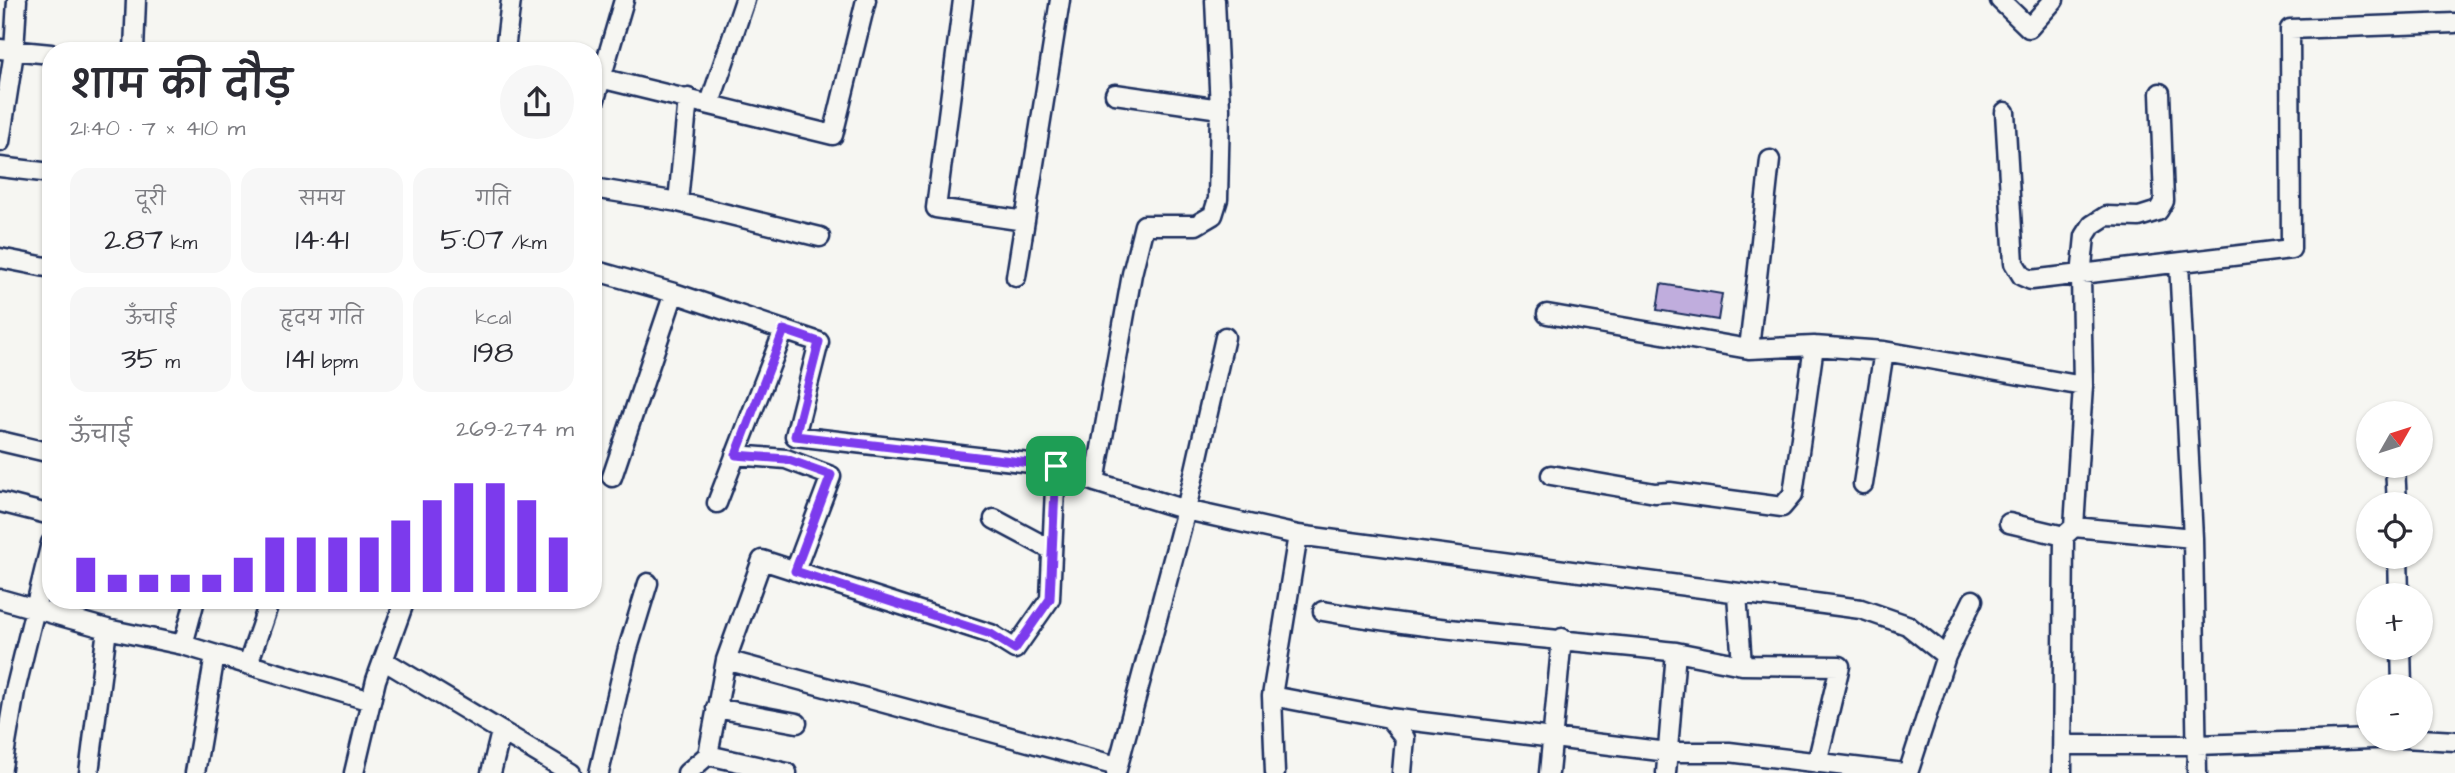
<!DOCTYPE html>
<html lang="hi">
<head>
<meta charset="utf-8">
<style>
	:root { --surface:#fff; --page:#f7f7f7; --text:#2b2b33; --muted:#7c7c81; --accent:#7c3aed }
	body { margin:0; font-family:"Architects Daughter","Playpen Sans Deva",sans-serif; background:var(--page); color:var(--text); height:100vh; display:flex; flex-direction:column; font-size:26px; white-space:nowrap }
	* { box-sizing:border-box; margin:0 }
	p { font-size:23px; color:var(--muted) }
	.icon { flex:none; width:38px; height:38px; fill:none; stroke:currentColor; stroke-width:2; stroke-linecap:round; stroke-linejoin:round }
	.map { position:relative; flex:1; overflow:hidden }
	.sheet { position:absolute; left:42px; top:42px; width:560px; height:567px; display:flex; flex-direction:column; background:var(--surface); border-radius:28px; box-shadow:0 2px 5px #0004 }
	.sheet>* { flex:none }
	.needle { width:46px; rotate:51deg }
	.fabs { position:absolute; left:2356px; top:401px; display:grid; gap:14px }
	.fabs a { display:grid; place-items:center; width:77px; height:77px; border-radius:50%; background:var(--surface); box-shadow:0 2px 5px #0004; font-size:35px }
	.pin { position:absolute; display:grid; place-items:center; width:60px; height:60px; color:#fff; margin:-30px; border-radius:14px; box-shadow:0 4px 10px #0006 }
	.round { display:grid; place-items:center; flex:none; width:74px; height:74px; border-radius:37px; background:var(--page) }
	.head { display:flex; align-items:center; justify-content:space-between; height:119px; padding:0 28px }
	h1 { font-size:38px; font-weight:600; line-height:52px }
	.metrics { display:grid; grid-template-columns:repeat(3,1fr); gap:10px; height:119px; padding:7px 28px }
	.metrics div { display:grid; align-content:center; border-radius:18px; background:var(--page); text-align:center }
	.metrics b { font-size:30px; font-weight:600 }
	.metrics small { font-size:19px; font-weight:400 }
	.metrics p { font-size:19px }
	.chart { height:196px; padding:14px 28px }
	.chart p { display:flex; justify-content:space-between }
	.chart svg { width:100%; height:126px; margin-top:7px; stroke:var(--accent); stroke-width:6 }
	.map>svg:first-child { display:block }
	.building { fill:#c0addd; stroke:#1b2f5e; stroke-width:2 }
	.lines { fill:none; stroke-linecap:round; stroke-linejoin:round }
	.street-casing { stroke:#1b2f5e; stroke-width:23 }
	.street { stroke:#f6f6f2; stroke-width:18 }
	.route-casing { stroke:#fff; stroke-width:14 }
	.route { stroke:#7c3aed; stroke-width:9 }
</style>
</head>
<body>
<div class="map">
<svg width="2455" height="773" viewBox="0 0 2455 773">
	<rect width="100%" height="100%" fill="#f6f6f2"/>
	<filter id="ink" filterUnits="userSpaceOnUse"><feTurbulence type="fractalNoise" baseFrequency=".0143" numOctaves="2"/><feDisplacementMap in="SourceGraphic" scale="14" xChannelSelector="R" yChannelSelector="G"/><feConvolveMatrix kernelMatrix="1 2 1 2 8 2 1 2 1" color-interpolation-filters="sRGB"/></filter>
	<g filter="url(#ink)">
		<!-- building -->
		<path class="building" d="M1661,284L1722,294L1718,320L1657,310Z"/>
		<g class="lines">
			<!-- street casing -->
			<g class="street-casing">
				<path id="street" d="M963,0L936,208L1025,221
					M2000,0L2029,28L2054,0
					M0,49L51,54
					M134,51L136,0
					M505,51L511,0
					M600,78L833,135L866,0
					M1115,94L1220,109
					M710,103L745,0
					M593,106L624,0
					M2005,112L2014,263L2022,276L2031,280L2291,249L2290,29L2455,23
					M0,142L14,52L17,0
					M1770,160L1749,349L1814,346L1884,351L2083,386L2074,527L2064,536L2062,773
					M0,167L51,173
					M593,188L678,202L820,237
					M678,202L688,98
					M0,258L51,268
					M2179,263L2193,538
					M593,270L674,293L819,342L795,436L1056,466L1095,482L1132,274L1144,225H1196L1213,215L1218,199L1220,109L1215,0
					M1016,277L1060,0
					M1547,314L1749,349
					M2083,386L2081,276L2085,236L2092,225L2106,216L2139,217L2158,211L2164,201L2160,93
					M0,441L51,453
					M735,455L786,459L831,476L795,571
					M2395,466L2397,504
					M1551,475L1655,493L1670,492L1782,507L1793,494L1814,346
					M612,477L674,293
					M1095,482L1186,510L1298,535L1861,609L1907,625L1946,656
					M1863,484L1884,351
					M0,502L51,515
					M717,503L784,330
					M994,519L1052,550
					M2009,523L2064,536
					M2074,527L2193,538L2197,773
					M2398,556L2399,595
					M0,599L107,629L183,645L371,701
					M1323,611C1440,632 1558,638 1676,652
					M183,645L195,600
					M2401,648L2402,686
					M383,660L571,773
					M726,660L1117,766
					M248,664L270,600
					M1742,665L1840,666L1817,763
					M1272,696L1389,718L1668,752H1729L1904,773
					M716,708L797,723
					M1389,718L1405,738L1402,773
					M2404,738L2455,741
					M2064,745H2197L2402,738
					M708,755L787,773
					M1,773L15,691L51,543
					M89,773L107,629
					M195,773L215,655
					M354,773L376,680L405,600
					M491,773L501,732
					M599,773L627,652L648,583
					M687,773L708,755L726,660L762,560L991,634L1015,649L1050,599L1056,466
					M1116,773L1186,510L1225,337
					M1275,773L1272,696L1298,535
					M1549,773L1562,638
					M1666,773L1676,652L1742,665L1737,594
					M1908,773L1946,656L1973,600"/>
			</g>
			<!-- street -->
			<use href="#street" class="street"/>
		</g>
	</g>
	<g class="lines" filter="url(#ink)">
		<!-- route casing -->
		<g class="route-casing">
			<path id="route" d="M784,330L819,342L795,436L1056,466L1050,599L1015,649L991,634L795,571L831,475L786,459L736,455Z"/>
		</g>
		<!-- route -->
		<use href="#route" class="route"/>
	</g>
</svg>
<div class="fabs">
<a><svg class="needle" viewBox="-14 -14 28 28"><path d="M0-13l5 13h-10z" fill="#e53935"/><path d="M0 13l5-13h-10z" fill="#7c7c81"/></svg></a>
<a><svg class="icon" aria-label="locate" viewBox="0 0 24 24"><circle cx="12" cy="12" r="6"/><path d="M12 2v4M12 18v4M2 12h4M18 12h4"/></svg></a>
<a>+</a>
<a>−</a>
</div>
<div class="pin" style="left:1056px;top:466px;background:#1e9e55"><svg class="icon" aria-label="arrive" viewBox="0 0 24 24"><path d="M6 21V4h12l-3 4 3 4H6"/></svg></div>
<section class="sheet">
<div class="head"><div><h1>शाम की दौड़</h1><p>21:40 · 7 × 410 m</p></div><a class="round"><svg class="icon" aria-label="share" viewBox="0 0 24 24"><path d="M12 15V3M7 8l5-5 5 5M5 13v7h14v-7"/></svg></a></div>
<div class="metrics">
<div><p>दूरी</p><b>2.87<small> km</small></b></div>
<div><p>समय</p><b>14:41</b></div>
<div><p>गति</p><b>5:07<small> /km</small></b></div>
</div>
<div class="metrics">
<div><p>ऊँचाई</p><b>35<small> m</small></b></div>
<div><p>हृदय गति</p><b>141<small> bpm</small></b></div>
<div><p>kcal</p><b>198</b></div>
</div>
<div class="chart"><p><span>ऊँचाई</span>269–274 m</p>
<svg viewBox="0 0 160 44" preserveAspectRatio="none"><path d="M5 44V32M15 44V38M25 44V38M35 44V38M45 44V38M55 44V32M65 44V25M75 44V25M85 44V25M95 44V25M105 44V19M115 44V12M125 44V6M135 44V6M145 44V12M155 44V25"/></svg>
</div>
</section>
</div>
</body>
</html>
